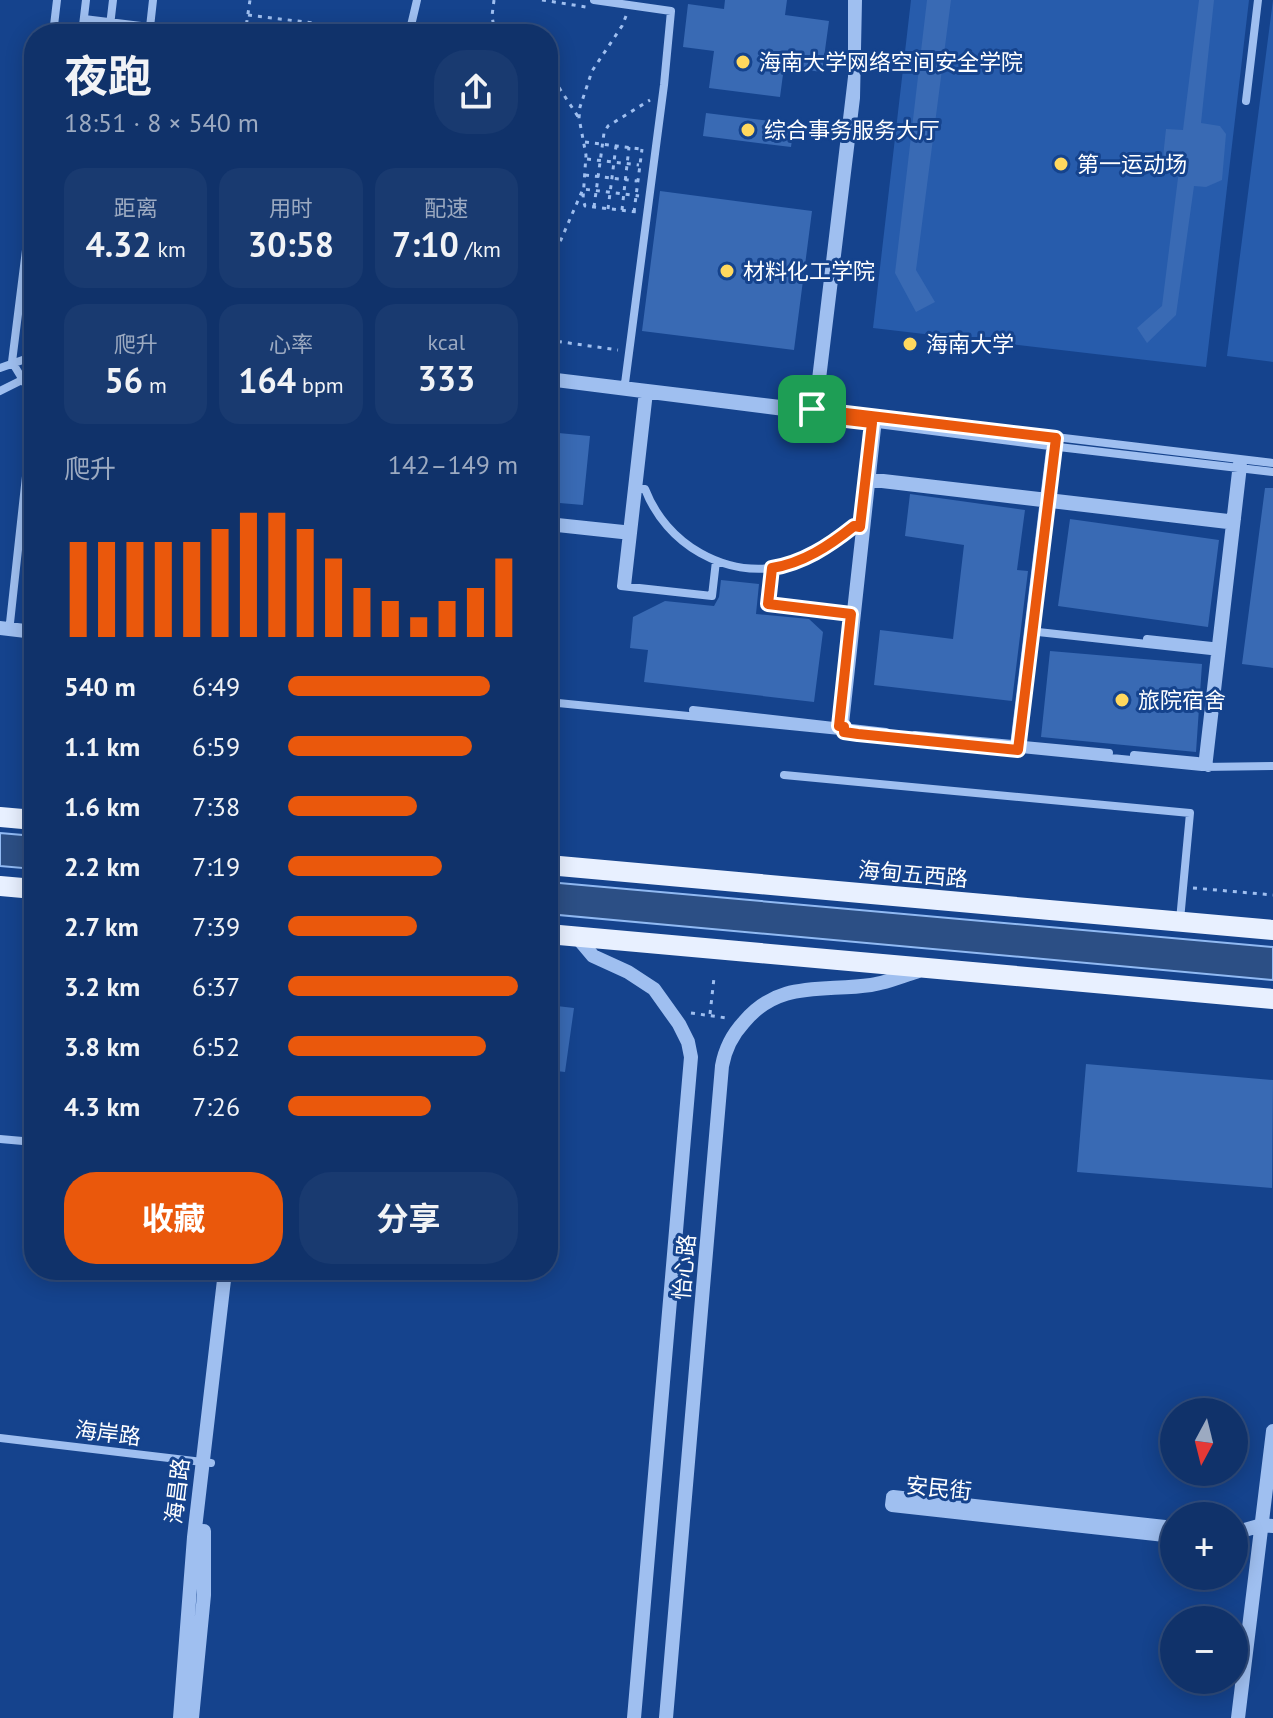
<!DOCTYPE html>
<html lang="zh">
<head>
<meta charset="utf-8">
<style>
	:root { --surface:#10326a; --page:#193a70; --text:#f1f3f6; --muted:#9caac1; --line:#304d7e; --accent:#ea580c }
	body { margin:0; font-family:"PT Sans","Noto Sans SC",sans-serif; background:var(--page); color:var(--text); height:100vh; display:flex; flex-direction:column; font-size:30px; white-space:nowrap }
	* { box-sizing:border-box; margin:0 }
	p { font-size:26px; color:var(--muted) }
	.icon { flex:none; width:44px; height:44px; fill:none; stroke:currentColor; stroke-width:2; stroke-linecap:round; stroke-linejoin:round }
	.map { position:relative; flex:1; overflow:hidden }
	.details { position:absolute; left:24px; top:24px; width:534px; height:1256px; display:flex; flex-direction:column; background:var(--surface); border-radius:32px; box-shadow:0 4px 20px #0003,0 0 0 2px var(--line) }
	.details>* { flex:none }
	.needle { width:52px; rotate:187deg }
	.fabs { position:absolute; left:1160px; top:1398px; display:grid; gap:16px }
	.fabs a { display:grid; place-items:center; width:88px; height:88px; border-radius:50%; background:var(--surface); box-shadow:0 4px 20px #0003,0 0 0 2px var(--line); font-size:40px }
	.pin { position:absolute; display:grid; place-items:center; width:68px; height:68px; color:#fff; margin:-34px; border-radius:16px; box-shadow:0 4px 12px #0006 }
	.round { display:grid; place-items:center; flex:none; width:84px; height:84px; border-radius:32px; background:var(--page) }
	.headline { display:flex; align-items:center; justify-content:space-between; height:136px; padding:0 40px }
	h1 { font-size:44px; font-weight:700; line-height:60px }
	.figures { display:grid; grid-template-columns:repeat(3,1fr); gap:12px; height:136px; padding:8px 40px }
	.figures div { display:grid; align-content:center; border-radius:20px; background:var(--page); text-align:center }
	.figures b { font-size:34px; font-weight:700 }
	.figures small { font-size:22px; font-weight:400 }
	.figures p { font-size:22px }
	.chart { height:224px; padding:16px 40px }
	.chart p { display:flex; justify-content:space-between }
	.chart svg { width:100%; height:144px; margin-top:8px; stroke:var(--accent); stroke-width:6 }
	.action { display:flex; gap:16px; margin-top:auto; padding:16px 40px }
	.action a { flex:1; height:92px; border-radius:32px; background:var(--accent); color:#fff; font-size:32px; font-weight:700; line-height:92px; text-align:center }
	.action a+a { background:var(--page); color:var(--text) }
	ul { padding:0 40px; list-style:none; font-size:26px }
	li { display:grid; grid-template-columns:128px 96px 1fr; align-items:center; height:60px }
	li i { height:20px; border-radius:10px; background:var(--accent) }
	.map>svg:first-child { display:block }
	.green { fill:#275cac }
	.water { fill:#2c4f85; stroke:#91baf3; stroke-width:2 }
	.building { fill:#396ab4 }
	.lines { fill:none; stroke-linecap:round; stroke-linejoin:round }
	.path { stroke:#9fbff0; stroke-width:3; stroke-dasharray:4 6; stroke-linecap:butt }
	.minor { stroke:#9fbff0; stroke-width:8 }
	.tertiary { stroke:#9fbff0; stroke-width:14 }
	.primary { stroke:#e8f0ff; stroke-width:20 }
	.route-casing { stroke:#fff; stroke-width:16 }
	.route { stroke:#ea580c; stroke-width:10 }
	.poi-dot { fill:#ffd85e; stroke:#15438d; stroke-width:3 }
	.labels { text-anchor:middle; stroke-width:6; stroke-linejoin:round; paint-order:stroke }
	.poi-label { font-size:22px; fill:#fff; stroke:#15438d; text-anchor:start }
	.street-label { font-size:22px; fill:#fff; stroke:#15438d }
</style>
</head>
<body>
<div class="map">
<svg width="1273" height="1718" viewBox="0 0 1273 1718">
	<rect width="100%" height="100%" fill="#15438d"/>
	<!-- green -->
	<path class="green" d="M911,0H1249L1206,367L873,328Z
		M1273,0V362L1227,356Z"/>
	<!-- water -->
	<path class="water" d="M0,833L34,836V869L0,866Z
		M548,882L1273,947V980L548,914Z"/>
	<!-- building -->
	<path class="building" d="M725,0H787L785,15L829,21L822,72L784,67L780,97L709,88L714,51L683,47L688,4L724,9Z
		M927,0H951L916,270L935,302L916,312L895,273Z
		M1199,0H1214L1201,123L1220,126L1226,134L1222,180L1206,187L1194,186L1176,315L1147,343L1137,328L1162,306L1179,170L1162,167L1166,129L1183,130Z
		M706,113L794,124L791,147L703,136Z
		M660,191L812,211L794,350L642,331Z
		M548,432L590,436L583,505L548,502Z
		M1265,488H1273V668L1242,664Z
		M910,494L1025,510L1017,570L1028,571L1012,701L874,685L880,630L953,639L964,545L905,536Z
		M1070,519L1219,540L1208,627L1058,606Z
		M721,580L759,584L756,614L809,619L823,632L814,702L644,682L648,650L630,648L633,617L665,601L714,606L719,597Z
		M1050,651L1202,664L1196,752L1041,737Z
		M548,1005L574,1008L565,1072L548,1070Z
		M1086,1064L1273,1080L1272,1188L1077,1172Z"/>
	<g class="lines">
		<!-- path -->
		<path class="path" d="M494,0L492,16L495,34
			M542,0L586,7
			M248,15L313,23
			M626,16L622,26L592,71L580,107L579,118L586,155L583,199L585,206L637,212
			M245,34L250,0
			M548,71L579,118
			M585,142L641,149
			M587,159L639,165
			M585,175L637,181
			M594,207L604,133L608,126L650,100
			M608,209L616,146
			M622,210L629,147
			M634,212L642,149
			M548,257L560,242L583,189L639,196
			M548,286L553,320L550,364
			M548,340L618,350
			M1193,888L1273,895
			M691,1013L727,1018
			M710,1014L714,978"/>
		<!-- minor -->
		<path class="minor" d="M594,0L671,11L664,85L624,391
			M84,19L206,34
			M150,27L153,0
			M53,34L57,0
			M82,34L86,0
			M109,34L113,0
			M409,34L417,0
			M1246,101L1258,0
			M34,186L12,362L34,398
			M0,368L34,356
			M548,376L1273,463
			M548,382L1050,446L1273,472
			M0,391L34,374
			M643,391L621,586L712,596L716,561
			M818,412L856,98L858,0
			M812,413L852,77V0
			M866,476L1237,519
			M865,482L1236,526
			M632,488L645,489C666,544 725,579 784,566C810,560 833,543 854,526L865,527
			M548,521L633,530
			M548,527L631,536
			M772,568L768,604L856,614
			M627,586L649,392
			M0,625L34,629
			M0,631L34,635
			M1029,631L1220,652
			M9,632L34,403
			M1147,639L1221,647
			M548,702L1202,767L1273,766
			M693,710L886,732
			M845,724L878,419
			M838,729L872,421
			M915,735L1109,753
			M1014,746L1051,442
			M1134,755L1197,761
			M1202,767L1237,463
			M1208,768L1243,466
			M784,775L1190,813L1180,920
			M0,1139L34,1142
			M0,1438L211,1463"/>
		<!-- tertiary -->
		<path class="tertiary" d="M577,937L593,956L628,972L654,989L679,1024L688,1042L691,1057L634,1718
			M1174,1528L893,1497L892,1505L1174,1536
			M1234,1533L1262,1525L1273,1526
			M180,1718L194,1537L224,1280L223,1270
			M192,1718L204,1595V1531
			M666,1718L722,1066C725,1049 732,1035 744,1022C779,980 822,992 871,985C886,983 903,976 918,971
			M1238,1718L1273,1431"/>
		<!-- primary -->
		<path class="primary" d="M0,817L34,820
			M548,865L1273,930
			M0,886L34,889
			M548,934L1273,999"/>
	</g>
	<g class="lines">
		<!-- route casing -->
		<g class="route-casing">
			<path id="route" d="M812,409L1056,438L1018,750L858,734L844,732V727L839,726L851,614L768,604L772,568C803,563 829,546 854,526L860,527L872,423L812,416Z"/>
		</g>
		<!-- route -->
		<use href="#route" class="route"/>
	</g>
	<!-- markers -->
	<g class="poi-dot">
		<circle cx="743" cy="62" r="8"/>
		<circle cx="748" cy="130" r="8"/>
		<circle cx="1061" cy="164" r="8"/>
		<circle cx="727" cy="271" r="8"/>
		<circle cx="910" cy="344" r="8"/>
		<circle cx="1122" cy="700" r="8"/>
	</g>
	<g class="labels">
		<!-- poi labels -->
		<g class="poi-label">
			<text x="759" y="70">海南大学网络空间安全学院</text>
			<text x="764" y="138">综合事务服务大厅</text>
			<text x="1077" y="172">第一运动场</text>
			<text x="743" y="279">材料化工学院</text>
			<text x="926" y="352">海南大学</text>
			<text x="1138" y="708">旅院宿舍</text>
		</g>
		<!-- street labels -->
		<g class="street-label">
			<text transform="translate(913 874) rotate(5)" y="8">海甸五西路</text>
			<text transform="translate(684 1267) rotate(-85)" y="8">怡心路</text>
			<text transform="translate(108 1433) rotate(7)" y="8">海岸路</text>
			<text transform="translate(939 1488) rotate(6)" y="8">安民街</text>
			<text transform="translate(177 1491) rotate(-83)" y="8">海昌路</text>
		</g>
	</g>
</svg>
<div class="fabs">
<a><svg class="needle" viewBox="-14 -14 28 28"><path d="M0-13l5 13h-10z" fill="#e53935"/><path d="M0 13l5-13h-10z" fill="#9caac1"/></svg></a>
<a>+</a>
<a>−</a>
</div>
<div class="pin" style="left:812px;top:409px;background:#1e9e55"><svg class="icon" aria-label="arrive" viewBox="0 0 24 24"><path d="M6 21V4h12l-3 4 3 4H6"/></svg></div>
<section class="details">
<div class="headline"><div><h1>夜跑</h1><p>18:51 · 8 × 540 m</p></div><a class="round"><svg class="icon" aria-label="share" viewBox="0 0 24 24"><path d="M12 15V3M7 8l5-5 5 5M5 13v7h14v-7"/></svg></a></div>
<div class="figures">
<div><p>距离</p><b>4.32<small> km</small></b></div>
<div><p>用时</p><b>30:58</b></div>
<div><p>配速</p><b>7:10<small> /km</small></b></div>
</div>
<div class="figures">
<div><p>爬升</p><b>56<small> m</small></b></div>
<div><p>心率</p><b>164<small> bpm</small></b></div>
<div><p>kcal</p><b>333</b></div>
</div>
<div class="chart"><p><span>爬升</span>142–149 m</p>
<svg viewBox="0 0 160 44" preserveAspectRatio="none"><path d="M5 44V15M15 44V15M25 44V15M35 44V15M45 44V15M55 44V11M65 44V6M75 44V6M85 44V11M95 44V20M105 44V29M115 44V33M125 44V38M135 44V33M145 44V29M155 44V20"/></svg>
</div>
<ul>
<li><b>540 m</b>6:49<i style="width:88%"></i></li>
<li><b>1.1 km</b>6:59<i style="width:80%"></i></li>
<li><b>1.6 km</b>7:38<i style="width:56%"></i></li>
<li><b>2.2 km</b>7:19<i style="width:67%"></i></li>
<li><b>2.7 km</b>7:39<i style="width:56%"></i></li>
<li><b>3.2 km</b>6:37<i style="width:100%"></i></li>
<li><b>3.8 km</b>6:52<i style="width:86%"></i></li>
<li><b>4.3 km</b>7:26<i style="width:62%"></i></li>
</ul>
<div class="action"><a>收藏</a><a>分享</a></div>
</section>
</div>
</body>
</html>
